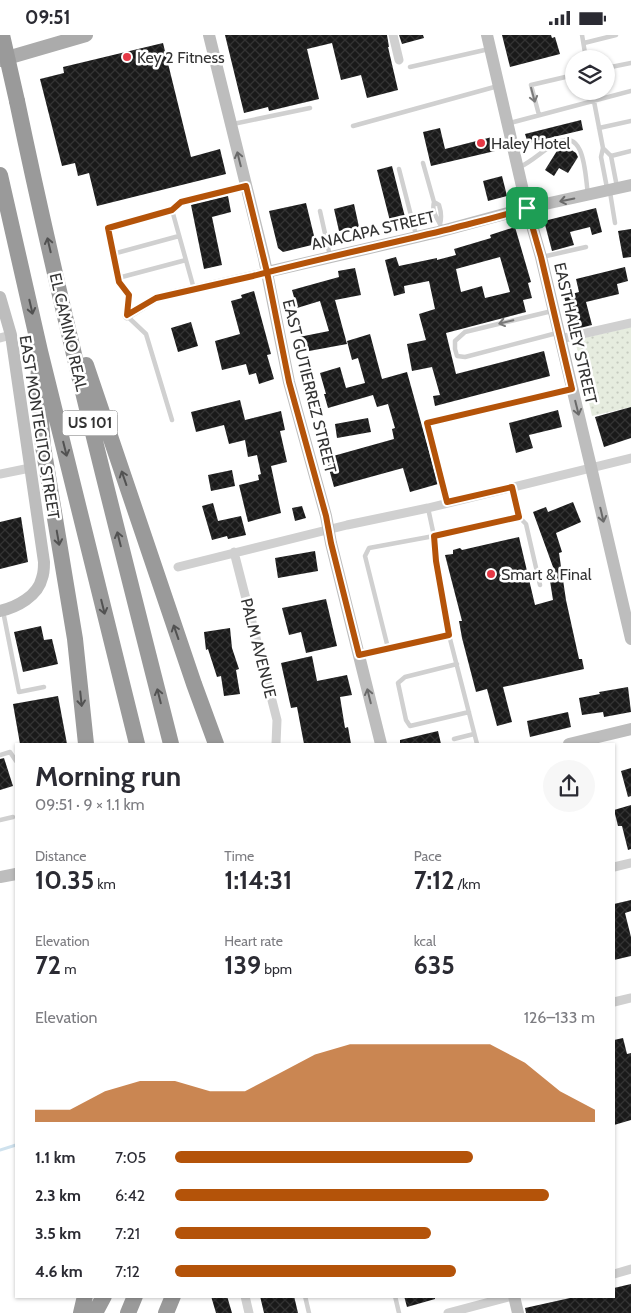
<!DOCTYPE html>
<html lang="en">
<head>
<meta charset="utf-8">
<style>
	:root { --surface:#fff; --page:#f7f7f7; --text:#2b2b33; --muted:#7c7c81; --accent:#b45309 }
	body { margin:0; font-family:Cabin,sans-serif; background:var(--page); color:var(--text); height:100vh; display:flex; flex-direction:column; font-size:19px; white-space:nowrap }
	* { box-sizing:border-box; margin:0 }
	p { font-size:16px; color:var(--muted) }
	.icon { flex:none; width:28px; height:28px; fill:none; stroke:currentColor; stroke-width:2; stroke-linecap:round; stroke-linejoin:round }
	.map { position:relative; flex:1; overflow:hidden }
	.sheet { position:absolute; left:15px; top:708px; width:600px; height:555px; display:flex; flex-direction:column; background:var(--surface); border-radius:0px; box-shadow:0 1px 4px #0004 }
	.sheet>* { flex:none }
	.buttons { position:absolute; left:565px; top:15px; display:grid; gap:10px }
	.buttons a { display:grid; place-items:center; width:50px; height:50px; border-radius:50%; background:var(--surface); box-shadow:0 1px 4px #0004; font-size:25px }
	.pin { position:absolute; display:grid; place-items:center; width:42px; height:42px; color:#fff; margin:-21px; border-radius:10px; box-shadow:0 2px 8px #0006 }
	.round { display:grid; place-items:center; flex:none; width:52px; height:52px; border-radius:26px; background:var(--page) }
	.headline { display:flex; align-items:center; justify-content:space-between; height:85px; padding:0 20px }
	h1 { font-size:28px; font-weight:800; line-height:38px }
	.metrics { display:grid; grid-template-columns:repeat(3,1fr); gap:8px; height:85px; padding:5px 20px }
	.metrics div { display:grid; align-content:center }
	.metrics b { font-size:25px; font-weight:800 }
	.metrics small { font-size:14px; font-weight:400 }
	.metrics p { font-size:14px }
	.chart { height:140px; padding:10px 20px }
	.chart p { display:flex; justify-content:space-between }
	.chart svg { width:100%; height:90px; margin-top:5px; fill:var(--accent); opacity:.7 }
	ul { padding:0 20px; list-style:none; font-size:16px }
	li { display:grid; grid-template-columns:80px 60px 1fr; align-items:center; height:38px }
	li i { height:12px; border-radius:6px; background:var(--accent) }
	.status { display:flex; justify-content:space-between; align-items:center; height:35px; padding:0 25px; background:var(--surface); direction:ltr }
	.status svg { height:14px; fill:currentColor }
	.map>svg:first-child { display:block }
	.green { fill:url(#green-dots) }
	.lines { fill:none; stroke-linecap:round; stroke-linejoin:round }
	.stream { stroke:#cfe2ee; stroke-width:3 }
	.building { fill:url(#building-cross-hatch); fill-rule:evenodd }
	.lane { stroke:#d0d0d0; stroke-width:4.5 }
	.street { stroke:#d0d0d0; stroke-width:9 }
	.secondary { stroke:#bdbdbd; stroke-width:12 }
	.primary { stroke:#ababab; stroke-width:14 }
	.highway { stroke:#9a9a9a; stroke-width:16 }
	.highway-bridge { stroke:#9a9a9a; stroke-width:16 }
	.oneway { stroke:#7a7a7a }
	.oneway2 { stroke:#6a6a6a }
	.oneway3 { stroke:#525252 }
	.route-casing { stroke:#fff; stroke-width:10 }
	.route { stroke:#b45309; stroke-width:6 }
	.poi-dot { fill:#e63946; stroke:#fff; stroke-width:2 }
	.labels { text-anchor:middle; stroke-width:5; stroke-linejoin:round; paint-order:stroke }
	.shield { fill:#fff; stroke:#707070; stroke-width:1 }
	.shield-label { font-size:15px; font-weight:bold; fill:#333 }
	.poi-label { font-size:16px; fill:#333; stroke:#fff; text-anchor:start }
	.street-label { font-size:16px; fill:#333; stroke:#fff }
</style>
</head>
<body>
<div class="status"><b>09:51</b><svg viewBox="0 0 49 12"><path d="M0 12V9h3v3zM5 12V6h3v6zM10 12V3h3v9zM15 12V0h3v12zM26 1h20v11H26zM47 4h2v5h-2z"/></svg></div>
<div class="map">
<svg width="631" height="1278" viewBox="0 0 631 1278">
	<defs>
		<pattern id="green-dots" width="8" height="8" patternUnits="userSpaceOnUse" patternTransform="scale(1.25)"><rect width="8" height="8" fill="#e6ecdf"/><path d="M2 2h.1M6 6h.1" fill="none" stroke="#c6cbc0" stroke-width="1.8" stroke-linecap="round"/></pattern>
		<pattern id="building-cross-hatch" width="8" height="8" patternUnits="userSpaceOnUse" patternTransform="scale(1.25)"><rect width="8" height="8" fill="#1a1a1a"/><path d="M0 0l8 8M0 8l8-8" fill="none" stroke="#333"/></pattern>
	</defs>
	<rect width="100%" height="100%" fill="#fff"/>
	<!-- green -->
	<path class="green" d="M631,292V372L592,381L575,305Z"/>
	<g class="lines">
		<!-- stream -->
		<path class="stream" d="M0,1115L16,1110"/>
	</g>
	<!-- building -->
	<path class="building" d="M225,0H387L389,12H388L398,55L367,63L361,40L341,45L332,8L307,14L319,64L269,76L268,72L244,78Z
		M399,0H423L424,3L402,9Z
		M502,0H551L552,3L555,2L560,19L510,32Z
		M163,8L191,122L220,114L226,139L97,171L89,138L78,141L75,128L62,131L40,44L64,38L63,32Z
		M581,85L583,95L528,108L525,99Z
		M440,93L445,114L492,102L495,116L431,131L423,97Z
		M564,110L576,118L578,122L568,138L559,133L554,141L545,135L560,111Z
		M392,131L405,182L390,186L377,135Z
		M502,141L507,161L488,166L483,146Z
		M228,161L231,177L212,182L222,230L204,234L191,170Z
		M306,168L316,209L283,217L278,213L269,176Z
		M354,169L359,192L339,196L334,174Z
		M596,173L602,197L592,200L590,192L570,197L574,210L552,216L544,186Z
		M515,192L531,247L528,248L532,263L523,265L526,277L446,298L456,339L544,316L550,341L435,371L433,361L440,360L432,332L412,336L407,309L426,305L419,279L435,274L429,246L404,251L405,258L394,261L385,225L396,222L399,231L437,223V225L456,220L454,214L491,203L490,200ZM500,222L510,257L485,263L482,251L461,257L456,234Z
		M631,194V222L623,223L618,196Z
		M625,232L628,246L617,249L619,259L586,267L592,290L572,295L564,261L579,257L576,244Z
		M355,233L361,260L335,265L347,309L309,316L308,311L301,312L299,302L329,296L320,266L297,273L292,255L339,242L338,236Z
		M254,256L271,319L267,320L274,344L259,349L256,338L249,340L246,329L222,335L215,306L240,299L231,266L242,263L241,260Z
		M191,287L198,311L178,317L171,293Z
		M370,299L382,344L407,337L438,449L410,457L403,433L334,452L326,423L394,404L392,394L395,393L388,369L377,372L373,360L328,373L324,359H326L320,338L340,332L346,353L365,348L358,323L352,325L347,306Z
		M240,365L245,385L281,376L285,395L280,396L287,427L271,431L281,478L248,487L239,450L259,445L258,440L261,439L257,420L248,422L245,405L229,409L224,390L196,397L191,377Z
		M631,372V403L604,412L595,382Z
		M558,375L562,392L529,400L533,413L516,418L509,388Z
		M368,383L371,397L337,403L335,389Z
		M232,435L235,451L211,456L208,440Z
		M573,467L581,487L556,498L562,517L559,518L566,565L579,624H582L584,634L503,652L512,687L497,691L487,654L476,657L462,603L459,586H462L445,520L453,519V515L460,513L462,515L519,502L535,570L553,565L548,533L553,532L533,477L546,472L548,477Z
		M213,468L218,486L241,481L246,500L228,504L227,501L212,505L202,471Z
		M302,471L306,483L295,486L292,473Z
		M21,482L28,527L0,534V487Z
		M315,516L318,536L278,543L275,523Z
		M326,564L337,611L306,618L301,597L289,600L282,573Z
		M41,591L44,605L52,604L58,629L23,637L14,597Z
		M230,593L232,613L239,634L236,635L240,659L224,661L221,641L217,642L208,614L206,615L204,597Z
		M312,621L317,646L347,640L352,660L340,662L345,693L348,692L351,709H304L297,672L291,673L281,628Z
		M628,652L631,677L604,682L603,677L582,680L579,663L600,659L599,657Z
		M58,661L67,709H20L13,669Z
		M568,677L571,692L530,702L527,686Z
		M438,696L441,709H400V705Z
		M4,723L13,751L0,755V724Z
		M631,733V761L628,762L621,736Z
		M631,770V814L628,815L622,791H618L614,775Z
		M631,865V876L625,878L631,902V921L614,925V869Z
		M623,1003L627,1019L631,1018V1085L614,1090V1005Z
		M631,1249V1278H526L525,1273L579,1261H614V1253Z
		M211,1261H227L232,1278H216Z
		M260,1261H294L298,1278H264Z
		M404,1261H435V1264L407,1272Z"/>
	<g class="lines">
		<!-- lane -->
		<path class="lane" d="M582,0L586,24
			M584,8L616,0
			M410,32L489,14
			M606,33L631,28
			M592,56L603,113
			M539,80L531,50L574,40
			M510,88L631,56
			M233,89L310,73
			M353,91L498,51
			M599,93L631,86
			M611,121L631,116
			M423,128L434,167
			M520,132C533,126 543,115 556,108C586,92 585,142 588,159
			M399,134L416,200
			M607,153L601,122L603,113L611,121L617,152
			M610,157L615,188
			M172,175L181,167L245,151
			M320,176L330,221
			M440,189C442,182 441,176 439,170L434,167C431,179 439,184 442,194
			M113,219L179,201
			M542,222L586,212
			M118,243L186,225
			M552,276L465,297L455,306V314L457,321L465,322L557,298
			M172,385L146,299L127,281L129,260L119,247L108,193L172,175L194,254
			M512,452L519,482L526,489L540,550
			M447,467L427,388L570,354
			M428,473L434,501L519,482
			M3,576L19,657L44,652
			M388,613L365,521L369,513L434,501L435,526L449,600
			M360,619L449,600L477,709
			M457,629L405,642L398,648L406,685L410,691L469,677
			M454,704L474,699
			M0,720L10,717L16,726
			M0,785L13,782
			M305,1261L309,1278
			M395,1261L399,1278"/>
		<!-- street -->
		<path class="street" d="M393,0L399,25
			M127,281L156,263L267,237
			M0,303L11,300
			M560,304L631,288
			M0,439L30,433
			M234,517L277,685L276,709
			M178,532L347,490L428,473L631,423
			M614,832L631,828
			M614,967L631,963
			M614,1239L631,1234
			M245,1261L249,1278
			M448,1278L512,1261"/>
		<!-- secondary -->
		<path class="secondary" d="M209,0L264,223L289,347L326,481L331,508L381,709
			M487,0L527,173L541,222L591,432L631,604
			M267,237L438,197L527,173L631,150
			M0,262L11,300L44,527C44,532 44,538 42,543C38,561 17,572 0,576
			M569,709L631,694
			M0,842L16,839
			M514,1261L518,1278"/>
		<!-- primary -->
		<path class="primary" d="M0,25L86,0"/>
		<!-- highway -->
		<path class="highway" d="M17,66C62,282 117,495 171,709
			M0,140L40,316L137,709
			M86,330L194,649L216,709
			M39,333L38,347L43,411L75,604L86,709
			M81,1278L85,1261
			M95,1278L104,1261
			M128,1278L135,1261
			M166,1278L173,1261"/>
		<!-- highway-bridge -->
		<path class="highway-bridge" d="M2,0L17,66"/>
	</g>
	<!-- one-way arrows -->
	<defs><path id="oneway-shaft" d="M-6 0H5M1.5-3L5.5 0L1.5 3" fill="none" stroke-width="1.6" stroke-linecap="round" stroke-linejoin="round" transform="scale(1.25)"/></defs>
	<g class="oneway">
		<use href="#oneway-shaft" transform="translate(533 60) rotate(75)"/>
		<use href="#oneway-shaft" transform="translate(506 287) rotate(167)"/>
	</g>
	<g class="oneway2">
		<use href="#oneway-shaft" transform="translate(239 124) rotate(-104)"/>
		<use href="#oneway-shaft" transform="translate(567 165) rotate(168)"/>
		<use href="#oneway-shaft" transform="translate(577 373) rotate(76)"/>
		<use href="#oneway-shaft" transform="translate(602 480) rotate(77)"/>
		<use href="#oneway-shaft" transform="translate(369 661) rotate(-104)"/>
	</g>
	<g class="oneway3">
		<use href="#oneway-shaft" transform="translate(49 210) rotate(-103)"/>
		<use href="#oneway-shaft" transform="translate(31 272) rotate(77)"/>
		<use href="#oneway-shaft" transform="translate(65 414) rotate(76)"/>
		<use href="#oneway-shaft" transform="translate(124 443) rotate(-109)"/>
		<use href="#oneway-shaft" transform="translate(58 503) rotate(80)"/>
		<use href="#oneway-shaft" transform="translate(119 504) rotate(-104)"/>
		<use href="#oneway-shaft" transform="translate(103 572) rotate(76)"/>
		<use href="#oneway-shaft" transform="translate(176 597) rotate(-109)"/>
		<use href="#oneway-shaft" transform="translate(159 661) rotate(-104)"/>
		<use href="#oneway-shaft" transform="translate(81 664) rotate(84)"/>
	</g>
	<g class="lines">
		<!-- route casing -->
		<g class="route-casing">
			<path id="route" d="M527,173C502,181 476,187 450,194C384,210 318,224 253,241L156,263L127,280L129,260L119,247L108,193L172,175L181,167L246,151L267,237L289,347L326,481L331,508L359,620L449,600L436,526L434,501L519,482L512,452L447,467L427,388L572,354L541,222L527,173"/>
		</g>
		<!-- route -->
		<use href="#route" class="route"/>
	</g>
	<!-- markers -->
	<g class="poi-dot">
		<circle cx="127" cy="22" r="5"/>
		<circle cx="481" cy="108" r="5"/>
		<circle cx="491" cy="539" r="5"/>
	</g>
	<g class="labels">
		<!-- shield labels -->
		<rect class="shield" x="62.5" y="375.5" width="55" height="25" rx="4"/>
		<g class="shield-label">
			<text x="90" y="393">US 101</text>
		</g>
		<!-- poi labels -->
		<g class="poi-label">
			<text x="137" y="28">Key 2 Fitness</text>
			<text x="491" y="114">Haley Hotel</text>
			<text x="501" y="545">Smart &amp; Final</text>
		</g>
		<!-- street labels -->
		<g class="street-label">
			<text transform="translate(373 195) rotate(-13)" y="6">ANACAPA STREET</text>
			<text transform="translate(69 297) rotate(77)" y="6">EL CAMINO REAL</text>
			<text transform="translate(576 298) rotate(77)" y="6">EAST HALEY STREET</text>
			<text transform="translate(310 351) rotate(76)" y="6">EAST GUTIERREZ STREET</text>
			<text transform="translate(40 392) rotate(81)" y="6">EAST MONTECITO STREET</text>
			<text transform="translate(259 613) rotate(76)" y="6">PALM AVENUE</text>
		</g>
	</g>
</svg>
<div class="buttons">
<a><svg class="icon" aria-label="layers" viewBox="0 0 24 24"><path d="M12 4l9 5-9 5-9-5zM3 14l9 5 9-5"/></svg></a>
</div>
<div class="pin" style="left:527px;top:173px;background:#1e9e55"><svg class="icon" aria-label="arrive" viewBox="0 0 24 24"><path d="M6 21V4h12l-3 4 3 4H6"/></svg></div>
<section class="sheet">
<div class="headline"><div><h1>Morning run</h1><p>09:51 · 9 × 1.1 km</p></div><a class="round"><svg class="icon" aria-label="share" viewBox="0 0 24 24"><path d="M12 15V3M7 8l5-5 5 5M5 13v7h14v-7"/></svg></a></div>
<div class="metrics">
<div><p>Distance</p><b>10.35<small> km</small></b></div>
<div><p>Time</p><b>1:14:31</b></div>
<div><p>Pace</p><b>7:12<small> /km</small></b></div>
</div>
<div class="metrics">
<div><p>Elevation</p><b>72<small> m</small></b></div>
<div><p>Heart rate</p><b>139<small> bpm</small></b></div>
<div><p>kcal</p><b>635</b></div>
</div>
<div class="chart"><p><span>Elevation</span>126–133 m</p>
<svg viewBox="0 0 160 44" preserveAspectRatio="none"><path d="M0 44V38L10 38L20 29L30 24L40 24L50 29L60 29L70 20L80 11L90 6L100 6L110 6L120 6L130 6L140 15L150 29L160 38V44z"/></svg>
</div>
<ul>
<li><b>1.1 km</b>7:05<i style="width:71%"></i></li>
<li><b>2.3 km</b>6:42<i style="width:89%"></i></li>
<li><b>3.5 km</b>7:21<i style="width:61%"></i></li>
<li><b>4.6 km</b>7:12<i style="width:67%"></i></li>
</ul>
</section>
</div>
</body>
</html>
